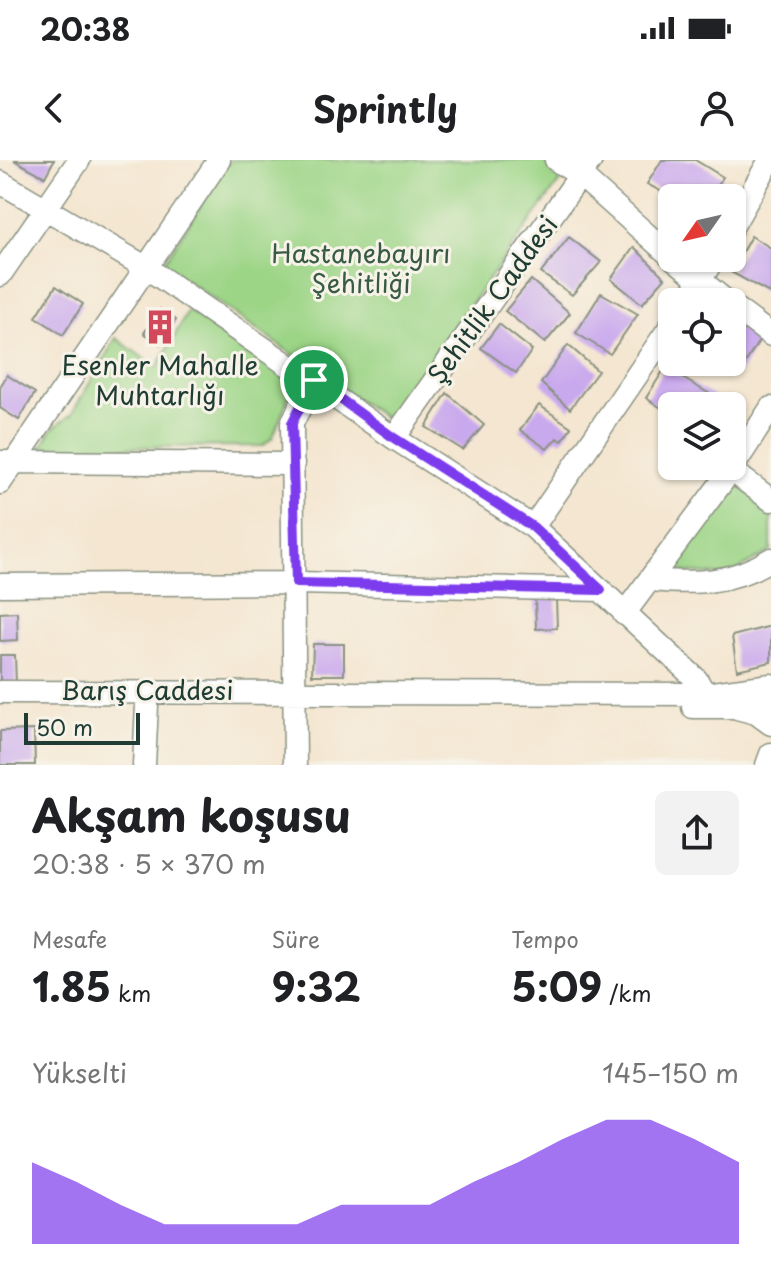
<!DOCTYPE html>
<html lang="tr">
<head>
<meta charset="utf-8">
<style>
	:root { --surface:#fff; --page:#f2f2f2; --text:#202124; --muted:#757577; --accent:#7c3aed }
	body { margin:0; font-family:"Playpen Sans",sans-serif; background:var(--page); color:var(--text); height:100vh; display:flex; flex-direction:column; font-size:30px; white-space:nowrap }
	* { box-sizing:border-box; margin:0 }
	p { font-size:26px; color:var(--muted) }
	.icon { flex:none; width:44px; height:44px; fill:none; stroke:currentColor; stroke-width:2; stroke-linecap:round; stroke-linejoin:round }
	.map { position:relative; height:605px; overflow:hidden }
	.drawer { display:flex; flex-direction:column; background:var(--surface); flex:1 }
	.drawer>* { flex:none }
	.needle { width:52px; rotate:236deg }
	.fabs { position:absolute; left:658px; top:24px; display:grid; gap:16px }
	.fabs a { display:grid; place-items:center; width:88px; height:88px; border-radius:12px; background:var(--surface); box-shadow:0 2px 6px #0004; font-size:40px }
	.scale { position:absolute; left:24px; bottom:20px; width:116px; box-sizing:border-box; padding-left:8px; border:4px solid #1f3d34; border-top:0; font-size:22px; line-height:28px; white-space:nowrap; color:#1f3d34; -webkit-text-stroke:6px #f7f3e8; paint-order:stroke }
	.pin { position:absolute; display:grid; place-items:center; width:68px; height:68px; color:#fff; margin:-34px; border:4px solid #fff; border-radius:50%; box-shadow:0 2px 8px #0007 }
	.round { display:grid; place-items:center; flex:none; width:84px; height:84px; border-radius:12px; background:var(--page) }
	.summary { display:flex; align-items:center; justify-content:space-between; height:136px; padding:0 32px }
	h1 { font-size:44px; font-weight:700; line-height:60px }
	.figures { display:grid; grid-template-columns:repeat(3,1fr); gap:12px; height:136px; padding:8px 32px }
	.figures div { display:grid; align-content:center }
	.figures b { font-size:40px; font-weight:700 }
	.figures small { font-size:22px; font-weight:400 }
	.figures p { font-size:22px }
	.chart { height:224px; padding:16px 32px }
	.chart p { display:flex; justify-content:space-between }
	.chart svg { width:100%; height:144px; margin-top:8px; fill:var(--accent); opacity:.7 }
	.status { display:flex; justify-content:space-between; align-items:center; height:56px; padding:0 40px; background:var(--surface); direction:ltr }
	.status svg { height:22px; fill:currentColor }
	header { display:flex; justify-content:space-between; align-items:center; height:104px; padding:0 32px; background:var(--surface); font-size:36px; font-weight:700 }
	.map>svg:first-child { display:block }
	.green { fill:#9dd587; stroke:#5e895e; stroke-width:2 }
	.building { fill:#c9a9ed }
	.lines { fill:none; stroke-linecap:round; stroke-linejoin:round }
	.minor-casing { stroke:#8a9282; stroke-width:25 }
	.minor { stroke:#fff; stroke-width:22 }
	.route-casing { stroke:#fff; stroke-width:16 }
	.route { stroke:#7c3aed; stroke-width:10 }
	.labels { text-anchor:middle; stroke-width:6; stroke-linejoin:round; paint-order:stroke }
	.park-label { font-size:26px; fill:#385b45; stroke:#f7f3e8 }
	.street-label { font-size:26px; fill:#1f3d34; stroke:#f7f3e8 }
	.poi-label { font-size:26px; fill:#1f3d34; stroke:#f7f3e8 }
</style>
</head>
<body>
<div class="status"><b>20:38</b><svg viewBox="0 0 49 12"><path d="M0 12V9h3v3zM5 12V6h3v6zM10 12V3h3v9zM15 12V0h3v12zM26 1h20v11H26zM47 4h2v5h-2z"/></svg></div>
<header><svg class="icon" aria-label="back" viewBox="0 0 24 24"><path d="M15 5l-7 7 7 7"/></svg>Sprintly<svg class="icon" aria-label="person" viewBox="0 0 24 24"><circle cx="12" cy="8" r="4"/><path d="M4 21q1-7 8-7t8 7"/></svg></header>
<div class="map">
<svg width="771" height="605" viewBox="0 0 771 605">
	<rect width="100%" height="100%" fill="#f7f3e8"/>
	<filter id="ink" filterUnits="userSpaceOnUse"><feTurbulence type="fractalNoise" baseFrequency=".0125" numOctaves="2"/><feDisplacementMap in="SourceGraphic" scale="16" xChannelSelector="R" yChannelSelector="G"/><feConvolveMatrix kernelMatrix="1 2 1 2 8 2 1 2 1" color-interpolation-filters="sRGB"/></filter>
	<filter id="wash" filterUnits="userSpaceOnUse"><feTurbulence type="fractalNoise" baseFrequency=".006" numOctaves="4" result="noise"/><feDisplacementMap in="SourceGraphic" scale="32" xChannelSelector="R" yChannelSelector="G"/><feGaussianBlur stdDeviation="1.8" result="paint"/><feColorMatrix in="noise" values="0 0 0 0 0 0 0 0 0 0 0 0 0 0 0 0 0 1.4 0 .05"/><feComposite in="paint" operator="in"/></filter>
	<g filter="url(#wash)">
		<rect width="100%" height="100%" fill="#f4e6d0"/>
		<!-- green -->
		<path class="green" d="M230,0H540L565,14L387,260L163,104Z
			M188,151L295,220L273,277L263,286L41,288L53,268L71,255L116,178L157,208Z
			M736,324L771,347V391L727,416L673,411Z"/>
		<g id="blocks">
			<!-- building -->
			<path class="building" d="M14,0H54L45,17Z
				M662,0H695L723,17L709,38H673L647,24Z
				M751,76L771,88V134L731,112Z
				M569,77L601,102L572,135L541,113Z
				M634,87L665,118L642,144L611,119Z
				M531,120L570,153L545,183L505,151Z
				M56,126L83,144L63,175L36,157Z
				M601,133L638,154L610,194L576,173Z
				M160,149L176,160L160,184L144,173Z
				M732,161L760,179L739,213L723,202H732Z
				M499,164L532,190L516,213L481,188Z
				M568,185L598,211L570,249L541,223Z
				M665,208L722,241L719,246H672V255L646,238Z
				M7,215L35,233L19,260L0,248V227Z
				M447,233L484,265L463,290L426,267Z
				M539,245L571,267L562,281L557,278L547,289L520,270Z
				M556,438L557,468L536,469L535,439Z
				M17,452L18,480L0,481V453Z
				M771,466V502L737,510L732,476Z
				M313,484H344V515H312Z
				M0,495H15L16,525H0Z
				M34,570L35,605H0V571Z"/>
		</g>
	</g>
	<g filter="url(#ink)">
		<use href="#blocks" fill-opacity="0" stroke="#8a9282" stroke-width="2"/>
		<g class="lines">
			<!-- minor casing -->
			<g class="minor-casing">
				<path id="minor" d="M556,0L581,16L672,97
					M0,22L147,108L394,278L533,367L696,519L705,534
					M732,67L770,0
					M673,98L727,142
					M0,115L79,0
					M687,142L714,98
					M732,146L771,175
					M394,278L591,0
					M1,302L293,304
					M731,310L771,340
					M0,323L219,0
					M533,367L672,164
					M650,420C695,424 731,424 771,399
					M0,425L296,423L601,430
					M624,454L731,310L771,248
					M0,532L705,534L771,525
					M693,547H736L771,542
					M737,548L756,553L771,564
					M144,605L147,545
					M295,605L292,263L314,220
					M767,605L771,594"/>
			</g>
			<!-- minor -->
			<use href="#minor" class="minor"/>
		</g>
	</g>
	<g class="lines" filter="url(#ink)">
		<!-- route casing -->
		<g class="route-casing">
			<path id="route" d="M314,220L394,278L533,367L601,430L296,423L292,263Z"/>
		</g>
		<!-- route -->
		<use href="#route" class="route"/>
	</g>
	<!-- icons -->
	<defs>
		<g id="building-bare" transform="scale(2.76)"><path d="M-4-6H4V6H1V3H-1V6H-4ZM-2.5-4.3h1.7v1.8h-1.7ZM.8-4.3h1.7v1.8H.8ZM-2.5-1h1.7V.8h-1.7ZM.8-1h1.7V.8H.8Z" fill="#d1495b" stroke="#f7f3e8" stroke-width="2.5" paint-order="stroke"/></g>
	</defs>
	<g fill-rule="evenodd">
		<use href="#building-bare" x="160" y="167"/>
	</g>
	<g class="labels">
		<!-- park labels -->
		<g class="park-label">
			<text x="361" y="103">Hastanebayırı<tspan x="361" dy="30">Şehitliği</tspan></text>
		</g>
		<!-- street labels -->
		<g class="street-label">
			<text transform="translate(493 140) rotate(-54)" y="9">Şehitlik Caddesi</text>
			<text x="147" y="540">Barış Caddesi</text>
		</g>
		<!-- poi labels -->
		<g class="poi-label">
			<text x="160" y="215">Esenler Mahalle<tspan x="160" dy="30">Muhtarlığı</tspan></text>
		</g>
	</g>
</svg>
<div class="fabs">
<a><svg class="needle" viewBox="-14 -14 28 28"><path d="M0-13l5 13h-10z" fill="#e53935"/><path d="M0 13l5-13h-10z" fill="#757577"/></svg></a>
<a><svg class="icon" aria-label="locate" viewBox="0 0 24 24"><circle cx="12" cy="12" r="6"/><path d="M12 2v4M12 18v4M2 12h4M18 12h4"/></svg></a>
<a><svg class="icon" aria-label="layers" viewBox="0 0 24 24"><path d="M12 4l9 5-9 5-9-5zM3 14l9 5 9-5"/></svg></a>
</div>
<div class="scale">50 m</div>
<div class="pin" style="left:314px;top:220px;background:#1e9e55"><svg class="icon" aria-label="arrive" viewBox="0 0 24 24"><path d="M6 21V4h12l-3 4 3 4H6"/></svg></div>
</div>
<section class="drawer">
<div class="summary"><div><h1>Akşam koşusu</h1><p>20:38 · 5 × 370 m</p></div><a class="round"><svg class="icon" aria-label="share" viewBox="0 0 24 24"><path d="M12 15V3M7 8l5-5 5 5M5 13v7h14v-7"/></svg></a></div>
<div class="figures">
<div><p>Mesafe</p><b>1.85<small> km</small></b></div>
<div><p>Süre</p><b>9:32</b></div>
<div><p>Tempo</p><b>5:09<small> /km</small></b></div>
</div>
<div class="chart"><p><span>Yükselti</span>145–150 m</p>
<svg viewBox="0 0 160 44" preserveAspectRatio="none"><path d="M0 44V19L10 25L20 32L30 38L40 38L50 38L60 38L70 32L80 32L90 32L100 25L110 19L120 12L130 6L140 6L150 12L160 19V44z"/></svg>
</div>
</section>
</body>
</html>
